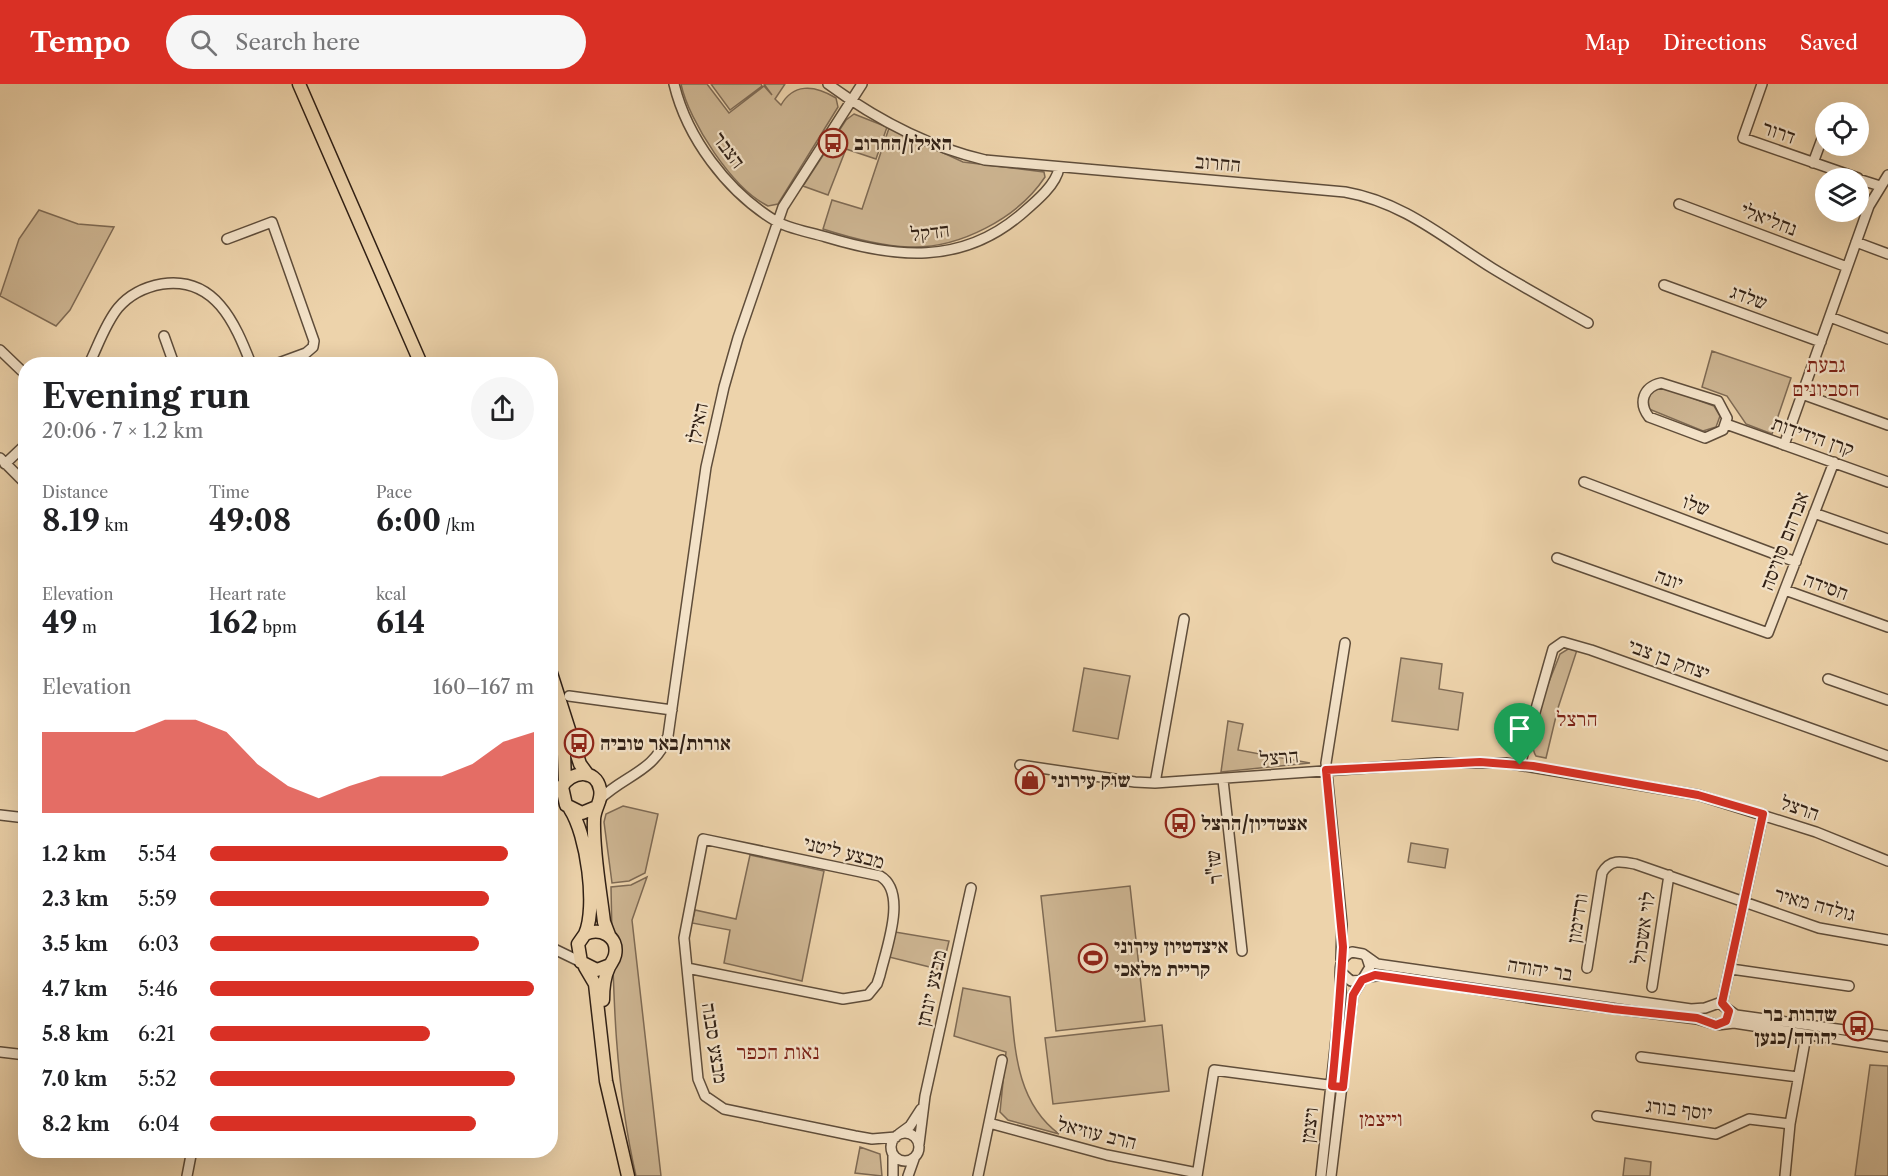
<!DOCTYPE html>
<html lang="en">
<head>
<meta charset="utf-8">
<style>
	:root { --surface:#fff; --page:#f6f6f6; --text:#202124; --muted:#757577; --accent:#d93025 }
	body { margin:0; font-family:"Libre Caslon Text","Frank Ruhl Libre",serif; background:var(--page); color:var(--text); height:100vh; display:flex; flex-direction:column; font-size:22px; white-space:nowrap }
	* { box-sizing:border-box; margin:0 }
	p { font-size:20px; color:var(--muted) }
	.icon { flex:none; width:33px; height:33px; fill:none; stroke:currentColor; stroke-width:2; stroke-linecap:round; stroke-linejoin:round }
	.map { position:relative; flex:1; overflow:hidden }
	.sheet { position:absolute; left:18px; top:273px; width:540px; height:801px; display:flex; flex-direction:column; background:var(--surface); border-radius:24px; box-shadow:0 6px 24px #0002 }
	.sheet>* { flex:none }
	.fabs { position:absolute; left:1815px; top:18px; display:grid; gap:12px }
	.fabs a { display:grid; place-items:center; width:54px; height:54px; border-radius:50%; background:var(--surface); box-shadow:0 6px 24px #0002; font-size:30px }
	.pin { position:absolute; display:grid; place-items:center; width:51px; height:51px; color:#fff; margin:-62px -26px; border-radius:50% 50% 50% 0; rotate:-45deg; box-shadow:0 0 6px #0007 }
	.pin .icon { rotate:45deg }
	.round { display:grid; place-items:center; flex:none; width:63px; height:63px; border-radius:32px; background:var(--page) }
	.headline { display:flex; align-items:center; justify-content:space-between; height:102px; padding:0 24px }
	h1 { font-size:33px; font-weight:700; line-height:45px }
	.stats { display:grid; grid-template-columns:repeat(3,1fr); gap:9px; height:102px; padding:6px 24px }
	.stats div { display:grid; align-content:center }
	.stats b { font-size:30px; font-weight:700 }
	.stats small { font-size:16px; font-weight:400 }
	.stats p { font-size:16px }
	.chart { height:168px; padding:12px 24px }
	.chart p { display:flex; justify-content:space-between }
	.chart svg { width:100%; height:108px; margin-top:6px; fill:var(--accent); opacity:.7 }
	ul { padding:0 24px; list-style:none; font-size:20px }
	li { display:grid; grid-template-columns:96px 72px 1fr; align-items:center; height:45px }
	li i { height:15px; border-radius:8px; background:var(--accent) }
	header { display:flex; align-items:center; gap:36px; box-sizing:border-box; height:84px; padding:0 30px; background:var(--accent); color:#fff }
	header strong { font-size:28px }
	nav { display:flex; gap:33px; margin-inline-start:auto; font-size:21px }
	.search { width:420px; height:54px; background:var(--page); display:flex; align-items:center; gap:15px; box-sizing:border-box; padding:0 21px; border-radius:33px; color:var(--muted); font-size:22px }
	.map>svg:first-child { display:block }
	.green { fill:#cdb592; stroke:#7e6a54; stroke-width:1.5 }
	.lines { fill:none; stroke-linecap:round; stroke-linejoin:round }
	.minor-casing { stroke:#5f4d3a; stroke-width:12 }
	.major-casing { stroke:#302015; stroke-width:15 }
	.minor { stroke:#f3e2c8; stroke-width:9 }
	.major { stroke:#edd3ab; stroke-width:12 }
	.route-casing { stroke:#fff; stroke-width:12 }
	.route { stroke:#d93025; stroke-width:8 }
	.labels { text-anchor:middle; stroke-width:4.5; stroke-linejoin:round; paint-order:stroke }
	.street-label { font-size:20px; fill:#302015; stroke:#f3e2c8 }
	.poi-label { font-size:20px; font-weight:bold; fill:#302015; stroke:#f3e2c8; text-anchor:start }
	.neighbourhood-label { font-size:21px; fill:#7a1f14; stroke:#f3e2c8 }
</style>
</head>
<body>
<header>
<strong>Tempo</strong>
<div class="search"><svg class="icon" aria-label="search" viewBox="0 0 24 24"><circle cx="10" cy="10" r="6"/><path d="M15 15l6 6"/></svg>Search here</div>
<nav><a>Map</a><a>Directions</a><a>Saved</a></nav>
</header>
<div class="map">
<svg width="1888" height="1092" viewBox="0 0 1888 1092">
	<rect width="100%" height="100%" fill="#edd3ab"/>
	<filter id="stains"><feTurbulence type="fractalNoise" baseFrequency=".00333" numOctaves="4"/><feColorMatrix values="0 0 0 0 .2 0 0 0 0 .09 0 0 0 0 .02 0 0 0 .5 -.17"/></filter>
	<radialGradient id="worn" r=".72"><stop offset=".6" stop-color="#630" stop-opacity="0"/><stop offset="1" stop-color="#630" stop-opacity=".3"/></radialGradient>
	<!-- green -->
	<path class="green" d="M681,0H707L729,29L764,2L772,11L764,0H785L775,15L781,21C793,0 813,0 836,14L838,23L778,120L768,122C733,105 689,38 681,0Z
		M711,0H761L762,2L730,26Z
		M854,30L887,43L876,75L846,65L828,111L803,102L846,36Z
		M889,44L963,78L1044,88L1045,93C1018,134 959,165 909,163C880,162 851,154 823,145L832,116L862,125Z
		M39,126L78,140L114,143L70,226L56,242L0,212L19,155Z
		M1712,267L1791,294L1772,350L1746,340L1727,312L1702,303Z
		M1662,303L1714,322L1720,332L1716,343L1703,347L1649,325L1648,315L1651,307Z
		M1568,565L1577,566L1558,624L1546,674L1536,672C1523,653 1552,592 1560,570Z
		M1401,574L1442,580L1439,605L1463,609L1458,646L1392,637Z
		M1084,584L1130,592L1118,655L1073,647Z
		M1228,637L1243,640L1238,666L1310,679L1221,688Z
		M623,722L658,730L645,789L629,797L612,799L604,738L606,730Z
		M1411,759L1448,765L1445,784L1408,778Z
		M750,771L824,787L802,897L724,879L730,846L692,839L695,826L736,835Z
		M647,793L632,836L661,1092H636C614,997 613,900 611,803L631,801Z
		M1130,802L1145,937L1056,947L1041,812Z
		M895,848L949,857L942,886L889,873Z
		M963,904L1010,913C1015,963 1015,1017 1059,1050L1008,1036L1000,1028L1006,968L954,952Z
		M1162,941L1169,1007L1053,1020L1045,954Z
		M1870,981L1888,982V1092H1855Z
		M860,1063L880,1070L882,1092L855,1089Z
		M1625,1074L1651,1078L1650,1092H1623Z"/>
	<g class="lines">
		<!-- minor casing -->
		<g class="minor-casing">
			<path id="minor" d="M674,0C687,54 727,107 774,136C788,145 810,148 826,153C895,174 960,181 1019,132C1033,120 1056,102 1059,84
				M828,0C874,34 929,63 985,76L1345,108C1403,118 1444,154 1492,184C1523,203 1556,221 1588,239
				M1762,0L1743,54L1858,94
				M1813,79L1826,44
				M1858,95L1880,102
				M1679,120L1847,183
				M227,155L272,138L314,257L313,263L306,269L276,280
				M1856,158L1888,170
				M1664,201L1821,258
				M1830,233L1888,255
				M164,252L174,280
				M0,266L26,291
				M89,280C98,262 105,240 118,224C129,211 145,203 162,200C215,192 235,239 251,280
				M1661,299L1718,317L1727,334L1723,346L1705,354L1649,333C1638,319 1643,303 1661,299Z
				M1802,310L1888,341
				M1726,340L1888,398
				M1784,361L1869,122L1888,91
				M0,374L26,400
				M5,380L26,360
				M1584,398L1796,478
				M1814,429L1888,455
				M1557,474L1768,549L1834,378
				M1785,506L1888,543
				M1828,595L1888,616
				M569,612L672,626
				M1020,681L1135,698L1155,699L1437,679H1506L1698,711L1816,748L1888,777
				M1520,681L1553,565L1563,558L1591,566L1888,672
				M1223,696L1242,867
				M1155,699L1184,535
				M600,715C625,691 654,688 668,652L706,383L724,303L738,254L783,123L862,0
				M0,731L26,734
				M550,863L581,878
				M1341,875L1342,840L1326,679L1345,559
				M687,884L843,915L868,911L877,900L880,891C886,865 908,808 880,792L703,755L684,854L698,995L705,1012L724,1025L855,1052L872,1055L896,1053
				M1587,884L1602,789C1610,775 1621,777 1635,780L1819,844L1888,856
				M1731,885L1849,902
				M1341,888L1351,897L1362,896L1370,883L1367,874
				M1366,893L1387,891L1542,916L1697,935L1717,941L1734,939L1888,963
				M1652,903L1669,791
				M1722,919L1763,730
				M0,968L26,971
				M1641,973L1798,993
				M1597,1032L1716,1050L1749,1035L1790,1040
				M989,1039L1107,1071L1197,1089
				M891 1063a14 14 0 1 1 28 0a14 14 0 1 1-28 0Z
				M899,1050L910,1042L921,1025
				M919,1060L925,1012L971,804
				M893,1071V1092
				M187,1092L192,1066
				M908,1092L914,1075
				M978,1092L1002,976
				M1197,1092L1214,986L1343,1003
				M1321,1092L1341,910C1342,895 1334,875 1352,868L1363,870L1377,880L1691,925L1705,924L1719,919L1736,931L1888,952
				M1331,1092L1353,911L1362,896
				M1785,1092L1790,1040L1806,952"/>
		</g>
		<!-- major casing -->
		<g class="major-casing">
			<path id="major" d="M299,0L421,280
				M550,586L580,680L588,691
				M550,610L564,670L565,698
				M594,724L582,729L566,721L562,703C570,687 596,684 600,705C603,716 594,724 594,736C593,769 600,804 604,838L609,851
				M570,725C587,751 597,823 585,850
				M585,883L595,900L606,997L628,1092
				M603,916C603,905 604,893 609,883C611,879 614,876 615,871C619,852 600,843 585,850L578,860L581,878L597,886L610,881"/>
		</g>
		<!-- minor -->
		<use href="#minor" class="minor"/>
		<!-- major -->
		<use href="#major" class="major"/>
	</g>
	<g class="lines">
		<!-- route casing -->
		<g class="route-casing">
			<path id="route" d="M1480,678L1533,682L1698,711L1763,730L1722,919L1729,927L1726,937L1716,941L1697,934L1613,925L1375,891L1362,896L1353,911L1343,1003L1332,1002C1337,955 1340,909 1343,863L1326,686Z"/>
		</g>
		<!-- route -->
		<use href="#route" class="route"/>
	</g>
	<!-- icons -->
	<defs>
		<g id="bus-ring" transform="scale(1.5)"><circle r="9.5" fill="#f3e2c8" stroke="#8f2418" stroke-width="1.5"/><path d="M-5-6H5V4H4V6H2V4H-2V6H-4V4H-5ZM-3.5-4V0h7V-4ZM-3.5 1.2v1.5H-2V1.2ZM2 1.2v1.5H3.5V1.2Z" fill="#8f2418"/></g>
		<g id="shop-ring" transform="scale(1.5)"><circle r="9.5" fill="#f3e2c8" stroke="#8f2418" stroke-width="1.5"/><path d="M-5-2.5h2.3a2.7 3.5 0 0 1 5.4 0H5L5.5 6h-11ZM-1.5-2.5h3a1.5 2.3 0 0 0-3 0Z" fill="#8f2418"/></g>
		<g id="stadium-ring" transform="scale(1.5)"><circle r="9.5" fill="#f3e2c8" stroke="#8f2418" stroke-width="1.5"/><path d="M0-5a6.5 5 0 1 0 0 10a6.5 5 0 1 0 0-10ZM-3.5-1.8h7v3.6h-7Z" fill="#8f2418"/></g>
	</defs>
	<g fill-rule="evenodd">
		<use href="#bus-ring" x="833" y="59"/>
		<use href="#bus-ring" x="579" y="659"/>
		<use href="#shop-ring" x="1030" y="696"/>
		<use href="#bus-ring" x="1180" y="739"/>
		<use href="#stadium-ring" x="1093" y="874"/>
		<use href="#bus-ring" x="1858" y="942"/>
	</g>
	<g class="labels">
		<!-- street labels -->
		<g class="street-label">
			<text transform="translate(1779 48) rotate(19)" y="7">דרור</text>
			<text transform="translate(729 66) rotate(53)" y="7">הצבר</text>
			<text transform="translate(1218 79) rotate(5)" y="7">החרוב</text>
			<text transform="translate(1769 135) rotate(21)" y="7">נחליאלי</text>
			<text transform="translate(930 148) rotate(-7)" y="7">הדקל</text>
			<text transform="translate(1749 213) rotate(20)" y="7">שלדג</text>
			<text transform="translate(697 339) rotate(-78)" y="7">האילן</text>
			<text transform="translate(1813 352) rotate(19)" y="7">קרן הידידות</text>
			<text transform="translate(1696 421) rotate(20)" y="7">שלו</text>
			<text transform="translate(1784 457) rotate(-69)" y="7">אברהם סוויסה</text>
			<text transform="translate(1669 495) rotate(20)" y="7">יונה</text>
			<text transform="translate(1826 502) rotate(20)" y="7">חסידה</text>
			<text transform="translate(1669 575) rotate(20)" y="7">יצחק בן צבי</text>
			<text transform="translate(1279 673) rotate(-5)" y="7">הרצל</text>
			<text transform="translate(1800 724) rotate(19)" y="7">הרצל</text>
			<text transform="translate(844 768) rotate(14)" y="7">מבצע ליטני</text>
			<text transform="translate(1214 783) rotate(-96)" y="7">שז"ר</text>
			<text transform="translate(1815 820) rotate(15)" y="7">גולדה מאיר</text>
			<text transform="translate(1577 834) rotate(-81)" y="7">ורדימון</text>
			<text transform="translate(1643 844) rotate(-82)" y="7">לוי אשכול</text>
			<text transform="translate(1540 885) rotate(9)" y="7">בר יהודה</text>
			<text transform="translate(931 904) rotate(-77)" y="7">מבצע יונתן</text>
			<text transform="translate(715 959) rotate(81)" y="7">מבצע סבנה</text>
			<text transform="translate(1679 1025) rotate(7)" y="7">יוסף בורג</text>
			<text transform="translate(1309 1041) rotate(-83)" y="7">ויצמן</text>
			<text transform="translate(1097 1049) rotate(14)" y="7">הרב עוזיאל</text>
		</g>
		<!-- poi labels -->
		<g class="poi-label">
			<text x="854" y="66">האילן/החרוב</text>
			<text x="600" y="666">אורות/באר טוביה</text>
			<text x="1051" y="703">שוק עירוני</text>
			<text x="1201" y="746">אצטדיון/הרצל</text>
			<text x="1114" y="869">איצדטיון עירוני<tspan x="1114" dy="23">קריית מלאכי</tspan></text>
			<text x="1837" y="937" text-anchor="end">שדרות בר<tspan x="1837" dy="23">יהודה/כנען</tspan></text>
		</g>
		<!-- neighbourhood labels -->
		<g class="neighbourhood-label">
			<text x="1826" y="288">גבעת<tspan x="1826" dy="24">הסביונים</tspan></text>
			<text x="1577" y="642">הרצל</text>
			<text x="778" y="975">נאות הכפר</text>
			<text x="1381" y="1042">וייצמן</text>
		</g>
	</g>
	<rect width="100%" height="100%" filter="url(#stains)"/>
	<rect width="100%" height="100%" fill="url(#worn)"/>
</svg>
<div class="fabs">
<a><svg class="icon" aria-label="locate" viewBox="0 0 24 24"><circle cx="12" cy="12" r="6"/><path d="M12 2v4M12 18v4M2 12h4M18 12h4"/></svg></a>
<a><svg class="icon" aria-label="layers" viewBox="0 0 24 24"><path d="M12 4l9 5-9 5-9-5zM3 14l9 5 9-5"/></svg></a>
</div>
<div class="pin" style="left:1520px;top:681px;background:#1e9e55"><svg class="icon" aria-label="arrive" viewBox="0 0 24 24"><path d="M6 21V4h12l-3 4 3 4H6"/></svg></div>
<section class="sheet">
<div class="headline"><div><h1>Evening run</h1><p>20:06 · 7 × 1.2 km</p></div><a class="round"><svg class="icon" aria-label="share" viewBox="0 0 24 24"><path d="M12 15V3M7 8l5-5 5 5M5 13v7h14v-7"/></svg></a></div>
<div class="stats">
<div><p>Distance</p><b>8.19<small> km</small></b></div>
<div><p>Time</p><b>49:08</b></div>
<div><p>Pace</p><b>6:00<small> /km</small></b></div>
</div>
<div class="stats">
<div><p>Elevation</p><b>49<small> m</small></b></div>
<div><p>Heart rate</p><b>162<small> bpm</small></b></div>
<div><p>kcal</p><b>614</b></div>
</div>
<div class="chart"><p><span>Elevation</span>160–167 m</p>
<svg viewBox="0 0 160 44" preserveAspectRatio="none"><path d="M0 44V11L10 11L20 11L30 11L40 6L50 6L60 11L70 24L80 33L90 38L100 33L110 29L120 29L130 29L140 24L150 15L160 11V44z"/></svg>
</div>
<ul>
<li><b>1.2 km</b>5:54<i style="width:92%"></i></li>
<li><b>2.3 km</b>5:59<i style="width:86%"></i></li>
<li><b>3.5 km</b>6:03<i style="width:83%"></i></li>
<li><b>4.7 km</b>5:46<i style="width:100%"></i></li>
<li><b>5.8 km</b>6:21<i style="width:68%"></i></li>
<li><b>7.0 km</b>5:52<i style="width:94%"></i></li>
<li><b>8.2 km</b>6:04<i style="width:82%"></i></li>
</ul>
</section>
</div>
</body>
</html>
